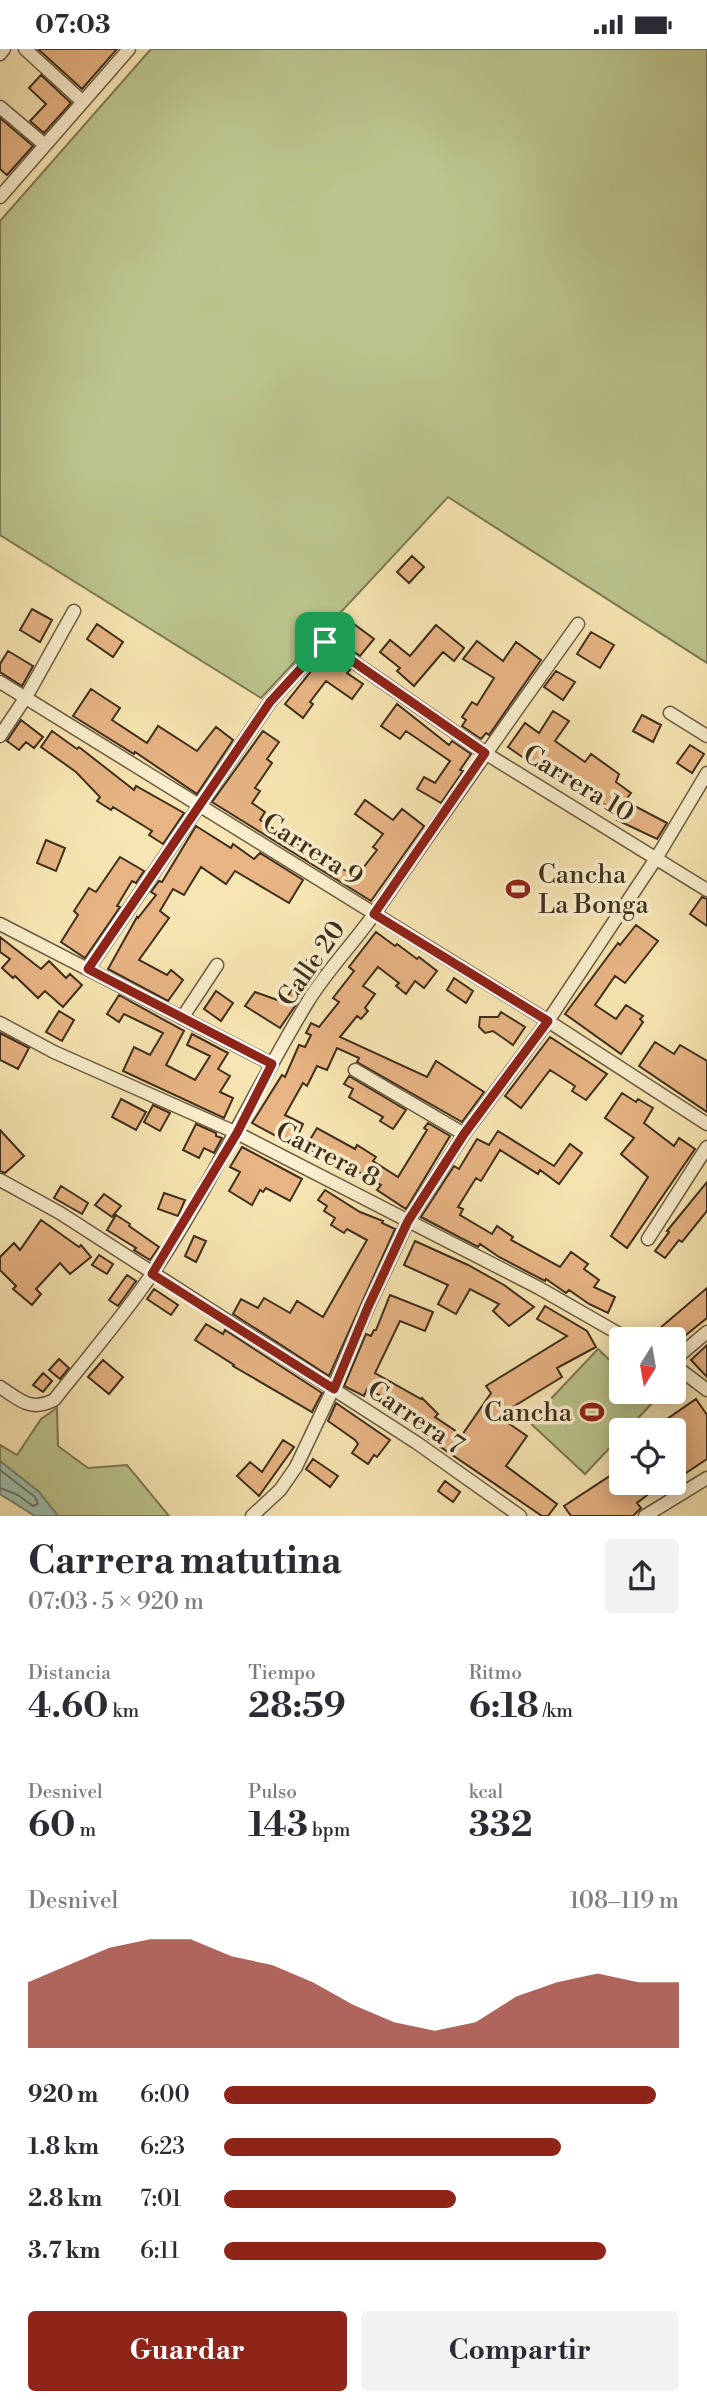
<!DOCTYPE html>
<html lang="es">
<head>
<meta charset="utf-8">
<style>
	:root { --surface:#fff; --page:#f2f2f3; --text:#2b2b33; --muted:#7c7c81; --accent:#8f2418 }
	body { margin:0; font-family:"Libre Bodoni",serif; background:var(--page); color:var(--text); height:100vh; display:flex; flex-direction:column; font-size:26px; white-space:nowrap }
	* { box-sizing:border-box; margin:0 }
	p { font-size:23px; color:var(--muted) }
	.icon { flex:none; width:38px; height:38px; fill:none; stroke:currentColor; stroke-width:2; stroke-linecap:round; stroke-linejoin:round }
	.map { position:relative; height:1467px; overflow:hidden }
	.sheet { display:flex; flex-direction:column; background:var(--surface); flex:1 }
	.sheet>* { flex:none }
	.needle { width:46px; rotate:191deg }
	.controls { position:absolute; left:609px; top:1278px; display:grid; gap:14px }
	.controls a { display:grid; place-items:center; width:77px; height:77px; border-radius:7px; background:var(--surface); box-shadow:0 4px 18px #0003; font-size:35px }
	.pin { position:absolute; display:grid; place-items:center; width:60px; height:60px; color:#fff; margin:-30px; border-radius:14px; box-shadow:0 4px 10px #0006 }
	.round { display:grid; place-items:center; flex:none; width:74px; height:74px; border-radius:7px; background:var(--page) }
	.summary { display:flex; align-items:center; justify-content:space-between; height:119px; padding:0 28px }
	h1 { font-size:38px; font-weight:800; line-height:52px }
	.metrics { display:grid; grid-template-columns:repeat(3,1fr); gap:10px; height:119px; padding:7px 28px }
	.metrics div { display:grid; align-content:center }
	.metrics b { font-size:35px; font-weight:800 }
	.metrics small { font-size:19px; font-weight:400 }
	.metrics p { font-size:19px }
	.chart { height:196px; padding:14px 28px }
	.chart p { display:flex; justify-content:space-between }
	.chart svg { width:100%; height:126px; margin-top:7px; fill:var(--accent); opacity:.7 }
	.button { display:flex; gap:14px; margin-top:auto; padding:14px 28px }
	.button a { flex:1; height:80px; border-radius:7px; background:var(--accent); color:#fff; font-size:28px; font-weight:800; line-height:80px; text-align:center }
	.button a+a { background:var(--page); color:var(--text) }
	ul { padding:0 28px; list-style:none; font-size:23px }
	li { display:grid; grid-template-columns:112px 84px 1fr; align-items:center; height:52px }
	li i { height:18px; border-radius:9px; background:var(--accent) }
	.status { display:flex; justify-content:space-between; align-items:center; height:49px; padding:0 35px; background:var(--surface); direction:ltr }
	.status svg { height:19px; fill:currentColor }
	.map>svg:first-child { display:block }
	.green { fill:#bcc58d; stroke:#7e7a54; stroke-width:2 }
	.water { fill:#9dbfae; stroke:#778574; stroke-width:2 }
	.lines { fill:none; stroke-linecap:round; stroke-linejoin:round }
	.shore { stroke:#6e7665; stroke-width:2 }
	.building { fill:#e8b484; stroke:#3f2e1c; stroke-width:2 }
	.street-casing { stroke:#6d5c42; stroke-width:15 }
	.street { stroke:#faefce; stroke-width:12 }
	.route-casing { stroke:#fff; stroke-width:14 }
	.route { stroke:#8f2418; stroke-width:9 }
	.labels { text-anchor:middle; stroke-width:7; stroke-linejoin:round; paint-order:stroke }
	.street-label { font-size:26px; fill:#3f2e1c; stroke:#faefce }
	.poi-label { font-size:26px; fill:#3f2e1c; stroke:#faefce; text-anchor:start }
</style>
</head>
<body>
<div class="status"><b>07:03</b><svg viewBox="0 0 49 12"><path d="M0 12V9h3v3zM5 12V6h3v6zM10 12V3h3v9zM15 12V0h3v12zM26 1h20v11H26zM47 4h2v5h-2z"/></svg></div>
<div class="map">
<svg width="707" height="1467" viewBox="0 0 707 1467">
	<rect width="100%" height="100%" fill="#f7e6b3"/>
	<filter id="stains"><feTurbulence type="fractalNoise" baseFrequency=".00286" numOctaves="4"/><feColorMatrix values="0 0 0 0 .2 0 0 0 0 .09 0 0 0 0 .02 0 0 0 .5 -.17"/></filter>
	<radialGradient id="worn" r=".72"><stop offset=".6" stop-color="#630" stop-opacity="0"/><stop offset="1" stop-color="#630" stop-opacity=".3"/></radialGradient>
	<!-- green -->
	<path class="green" d="M151,0H707V614L448,448L261,649L0,486V172Z
		M598,1300L621,1322V1342H643L654,1352L627,1381H621V1387L585,1425L529,1373Z
		M57,1359L58,1397L88,1419L127,1416L169,1467H58L39,1443L0,1412V1396L17,1406L41,1370Z"/>
	<!-- water -->
	<path class="water" d="M0,1412L39,1443L58,1467H35L0,1445Z"/>
	<g class="lines">
		<!-- shore -->
		<path class="shore" d="M0,1421L35,1448L38,1455L33,1457L18,1446L0,1439"/>
	</g>
	<!-- building -->
	<path class="building" d="M38,0H117L82,40Z
		M41,26L71,54L44,84L30,72L46,55L29,39Z
		M0,69L33,97L7,126L0,120Z
		M412,507L424,518L409,534L397,523Z
		M32,560L52,571L40,593L20,581Z
		M97,575L123,593L113,608L87,590Z
		M354,575L374,590L360,607L340,593Z
		M436,576L464,599L454,612L443,603L414,637L397,622L400,619L380,603L390,591L410,607Z
		M591,583L614,596L600,619L577,605Z
		M477,592L503,612L516,593L541,611L489,686L486,684L481,690L462,677L466,671L462,668L472,653L477,656L494,629L463,610Z
		M8,602L33,617L22,637L0,623V615Z
		M329,607L350,621L347,624L363,635L352,650L326,632L310,653L313,655L303,669L285,655L320,611L323,608L326,610Z
		M556,622L575,633L563,651L544,638Z
		M91,640L120,659L112,671L147,694L158,677L197,702L216,678L233,691L197,745L135,703L134,705L73,667Z
		M397,655L449,696L452,692L471,705L460,721L463,722L441,754L417,740L424,728L435,734L450,712L406,682L400,690L381,677Z
		M553,662L569,672L555,692L585,713L591,705L619,725L616,733L631,744L625,752L667,774L657,790L617,771L619,767L602,754L599,757L547,719L544,723L508,698L525,674L539,684Z
		M642,666L661,676L653,693L633,682Z
		M21,671L43,688L34,699L26,693L19,701L7,692Z
		M52,682L77,700L79,698L134,741L136,737L184,764L163,795L149,786L152,782L113,758L111,761L97,752L100,748L76,723L41,698Z
		M263,682L279,693L267,710L272,714L255,739L260,742L252,754L265,763L260,771L325,813L326,810L356,828L377,801L373,798L383,785L355,765L365,751L393,771L402,760L424,777L371,852L212,753Z
		M690,696L704,705L692,724L677,714Z
		M196,777L231,799L233,795L254,810L260,804L303,831L289,854L235,822L226,835L201,818L184,846L173,840L160,862L169,869L139,911L167,926L171,921L183,931L168,952L108,920L137,868L138,869L156,846L151,843L159,832L162,833Z
		M46,791L65,799L56,822L37,814Z
		M120,808L144,822L136,834L132,832L117,857L120,858L85,909L61,893L78,866L74,862L89,839L96,843Z
		M702,848L707,850V877L690,865Z
		M636,876L658,892L625,934L615,927L595,956L616,970L626,956L643,967L640,970L643,973L621,1005L565,965L618,894L620,896Z
		M376,883L395,897L397,895L417,910L419,908L437,922L424,939L415,932L406,945L396,937L399,934L378,918L363,937L375,945L365,959L368,962L361,970L357,967L340,988L427,1028L436,1012L484,1043L462,1073L357,1013L359,1009L337,999L327,1021L317,1017L307,1037L303,1034L285,1066L303,1075L295,1093L289,1090L287,1093L252,1074L282,1026L285,1028L299,996L305,998L311,986L306,984L311,974L319,978L339,953L333,949L354,922L349,918Z
		M0,888L41,920L49,912L66,929L70,925L82,936L63,958L45,942L38,949L15,927L13,929L2,919L10,910L0,903Z
		M311,906L323,916L280,979L245,957L255,943L283,953L308,920L303,916Z
		M454,929L473,942L466,954L447,941Z
		M216,942L233,954L221,972L204,960Z
		M119,946L184,982L166,1016L195,1031L210,1007L187,996L192,985L228,1004L218,1020L230,1027L220,1043L233,1049L224,1069L123,1022L134,998L150,1006L163,984L124,965L119,973L107,965Z
		M59,962L74,971L62,992L46,983Z
		M501,963L525,978L513,996L493,982L485,984L479,978L480,968H498Z
		M0,984L29,999L18,1020L0,1011Z
		M550,988L607,1025L586,1051L572,1042L575,1037L550,1021L521,1059L505,1047Z
		M655,993L674,1005L680,996L707,1012V1063L639,1017Z
		M349,1027L406,1061L393,1080L380,1072L383,1068L349,1048L353,1040L344,1035Z
		M622,1044L636,1053L638,1050L653,1059L644,1074L674,1097L679,1089L695,1100L627,1199L611,1187L648,1128L621,1105L634,1089L605,1069Z
		M121,1050L146,1063L136,1081L112,1068Z
		M153,1056L170,1064L160,1082L144,1073Z
		M428,1074L450,1087L406,1160L377,1141L381,1136L340,1112L337,1117L305,1099L317,1079L355,1100L357,1096L376,1108L373,1112L398,1128L427,1081L424,1079Z
		M196,1075L216,1084V1087L222,1089L214,1104L204,1099L199,1109L183,1101Z
		M0,1081L24,1107L5,1124L0,1122Z
		M498,1082L554,1117L570,1095L582,1104L559,1135L540,1121L538,1125L500,1101L481,1132L476,1129L458,1158L463,1160L460,1166L492,1185L497,1177L513,1188L511,1191L560,1218L571,1203L588,1215L584,1220L599,1231L594,1238L615,1248L608,1264L589,1255L569,1241L566,1244L546,1230L545,1232L499,1208L480,1195L478,1198L421,1168L454,1117L459,1120L477,1090L489,1096Z
		M242,1098L302,1130L290,1152L266,1139L263,1143L260,1141L252,1156L229,1142L240,1123L230,1118Z
		M707,1133V1162L682,1193L679,1191L665,1209L655,1202L669,1183L667,1182Z
		M61,1137L88,1154L82,1165L54,1149Z
		M325,1141L360,1163L383,1172L382,1174L395,1180L329,1327L233,1265L241,1250L258,1259L264,1249L290,1264L297,1252L323,1268L367,1191L347,1180L344,1184L331,1176L335,1169L324,1162L327,1157L318,1151Z
		M164,1144L185,1151L178,1167L158,1160Z
		M104,1145L121,1157L112,1168L95,1156Z
		M116,1166L130,1175L129,1177L159,1198L150,1211L134,1201L136,1199L107,1181Z
		M41,1171L79,1198L81,1196L91,1208L70,1225L60,1214L36,1240L41,1245L32,1256L13,1240L16,1237L0,1221V1208L14,1194L20,1201Z
		M194,1187L206,1192L196,1213L185,1207Z
		M415,1192L468,1216L504,1236L534,1258L509,1277L493,1262L499,1255L470,1240L456,1265L438,1255L448,1236L404,1216Z
		M99,1206L113,1215L107,1225L92,1216Z
		M127,1226L136,1232L118,1257L109,1251Z
		M707,1239V1269L681,1290H671L660,1279Z
		M154,1240L178,1256L171,1266L147,1250Z
		M390,1246L433,1263L425,1282L400,1272L375,1324L421,1350L422,1349L438,1365L435,1368L462,1386L491,1344L486,1337L567,1287L537,1270L545,1257L587,1282L596,1298L557,1319L562,1328L498,1367L527,1387L506,1417L557,1455L548,1467H542L423,1386L429,1380L408,1360L402,1371L387,1362L392,1352L367,1340L364,1347L344,1337L366,1285L371,1287L374,1281H376Z
		M206,1275L223,1285L225,1281L322,1344L312,1363L233,1317L234,1316L195,1291Z
		M707,1296V1328L691,1311Z
		M59,1310L69,1319L60,1330L49,1321Z
		M103,1311L123,1328L109,1345L88,1328Z
		M43,1324L52,1332L43,1343L33,1336Z
		M696,1350L707,1366V1410L674,1432V1381H651Z
		M336,1354L390,1391L377,1408L374,1406L368,1415L352,1404L358,1395L355,1391L328,1372Z
		M283,1391L294,1398L259,1447L237,1427L250,1413L262,1423Z
		M313,1410L338,1427L330,1438L306,1420Z
		M616,1423L629,1443L642,1433H664L637,1454L641,1459L633,1467H571L564,1457Z
		M445,1432L460,1443L453,1453L438,1442Z"/>
	<g class="lines">
		<!-- street casing -->
		<g class="street-casing">
			<path id="street" d="M25,0L83,53
				M0,5L4,0
				M0,58L45,96
				M0,148L129,0
				M0,633L548,972L707,1075
				M670,664L707,687
				M0,687L26,648L74,562
				M0,875L272,1015
				M88,920L270,653L325,593L485,704L707,841
				M182,969L217,916
				M0,974L54,1003L237,1084L539,1239L628,1290
				M355,1021L464,1085
				M0,1131L60,1164L417,1394L520,1467
				M648,1190L707,1098
				M674,1311L707,1283
				M674,1316L707,1341
				M0,1338C20,1351 30,1363 54,1351C87,1309 122,1269 152,1225C210,1139 253,1043 307,954C327,921 355,893 377,861C443,765 510,670 578,575
				M252,1467L280,1441L296,1418L333,1340L368,1258L408,1172L464,1085L548,972L657,808L707,724
				M645,1467L707,1429"/>
		</g>
		<!-- street -->
		<use href="#street" class="street"/>
	</g>
	<g class="lines">
		<!-- route casing -->
		<g class="route-casing">
			<path id="route" d="M325,593L485,704L374,865L548,972L464,1085L408,1172L368,1258L334,1340L152,1225L237,1084L272,1015L88,920L270,653Z"/>
		</g>
		<!-- route -->
		<use href="#route" class="route"/>
	</g>
	<!-- icons -->
	<defs>
		<g id="stadium-bare" transform="scale(1.89)"><path d="M0-5a6.5 5 0 1 0 0 10a6.5 5 0 1 0 0-10ZM-3.5-1.8h7v3.6h-7Z" fill="#8f2418" stroke="#faefce" stroke-width="2.5" paint-order="stroke"/></g>
	</defs>
	<g fill-rule="evenodd">
		<use href="#stadium-bare" x="518" y="840"/>
		<use href="#stadium-bare" x="592" y="1363"/>
	</g>
	<g class="labels">
		<!-- street labels -->
		<g class="street-label">
			<text transform="translate(579 734) rotate(31)" y="9">Carrera 10</text>
			<text transform="translate(313 800) rotate(32)" y="9">Carrera 9</text>
			<text transform="translate(311 914) rotate(-55)" y="9">Calle 20</text>
			<text transform="translate(328 1105) rotate(27)" y="9">Carrera 8</text>
			<text transform="translate(416 1368) rotate(34)" y="9">Carrera 7</text>
		</g>
		<!-- poi labels -->
		<g class="poi-label">
			<text x="538" y="834">Cancha<tspan x="538" dy="30">La Bonga</tspan></text>
			<text x="572" y="1372" text-anchor="end">Cancha</text>
		</g>
	</g>
	<rect width="100%" height="100%" filter="url(#stains)"/>
	<rect width="100%" height="100%" fill="url(#worn)"/>
</svg>
<div class="controls">
<a><svg class="needle" viewBox="-14 -14 28 28"><path d="M0-13l5 13h-10z" fill="#e53935"/><path d="M0 13l5-13h-10z" fill="#7c7c81"/></svg></a>
<a><svg class="icon" aria-label="locate" viewBox="0 0 24 24"><circle cx="12" cy="12" r="6"/><path d="M12 2v4M12 18v4M2 12h4M18 12h4"/></svg></a>
</div>
<div class="pin" style="left:325px;top:593px;background:#1e9e55"><svg class="icon" aria-label="arrive" viewBox="0 0 24 24"><path d="M6 21V4h12l-3 4 3 4H6"/></svg></div>
</div>
<section class="sheet">
<div class="summary"><div><h1>Carrera matutina</h1><p>07:03 · 5 × 920 m</p></div><a class="round"><svg class="icon" aria-label="share" viewBox="0 0 24 24"><path d="M12 15V3M7 8l5-5 5 5M5 13v7h14v-7"/></svg></a></div>
<div class="metrics">
<div><p>Distancia</p><b>4.60<small> km</small></b></div>
<div><p>Tiempo</p><b>28:59</b></div>
<div><p>Ritmo</p><b>6:18<small> /km</small></b></div>
</div>
<div class="metrics">
<div><p>Desnivel</p><b>60<small> m</small></b></div>
<div><p>Pulso</p><b>143<small> bpm</small></b></div>
<div><p>kcal</p><b>332</b></div>
</div>
<div class="chart"><p><span>Desnivel</span>108–119 m</p>
<svg viewBox="0 0 160 44" preserveAspectRatio="none"><path d="M0 44V21L10 15L20 9L30 6L40 6L50 12L60 15L70 21L80 29L90 35L100 38L110 35L120 26L130 21L140 18L150 21L160 21V44z"/></svg>
</div>
<ul>
<li><b>920 m</b>6:00<i style="width:95%"></i></li>
<li><b>1.8 km</b>6:23<i style="width:74%"></i></li>
<li><b>2.8 km</b>7:01<i style="width:51%"></i></li>
<li><b>3.7 km</b>6:11<i style="width:84%"></i></li>
</ul>
<div class="button"><a>Guardar</a><a>Compartir</a></div>
</section>
</body>
</html>
